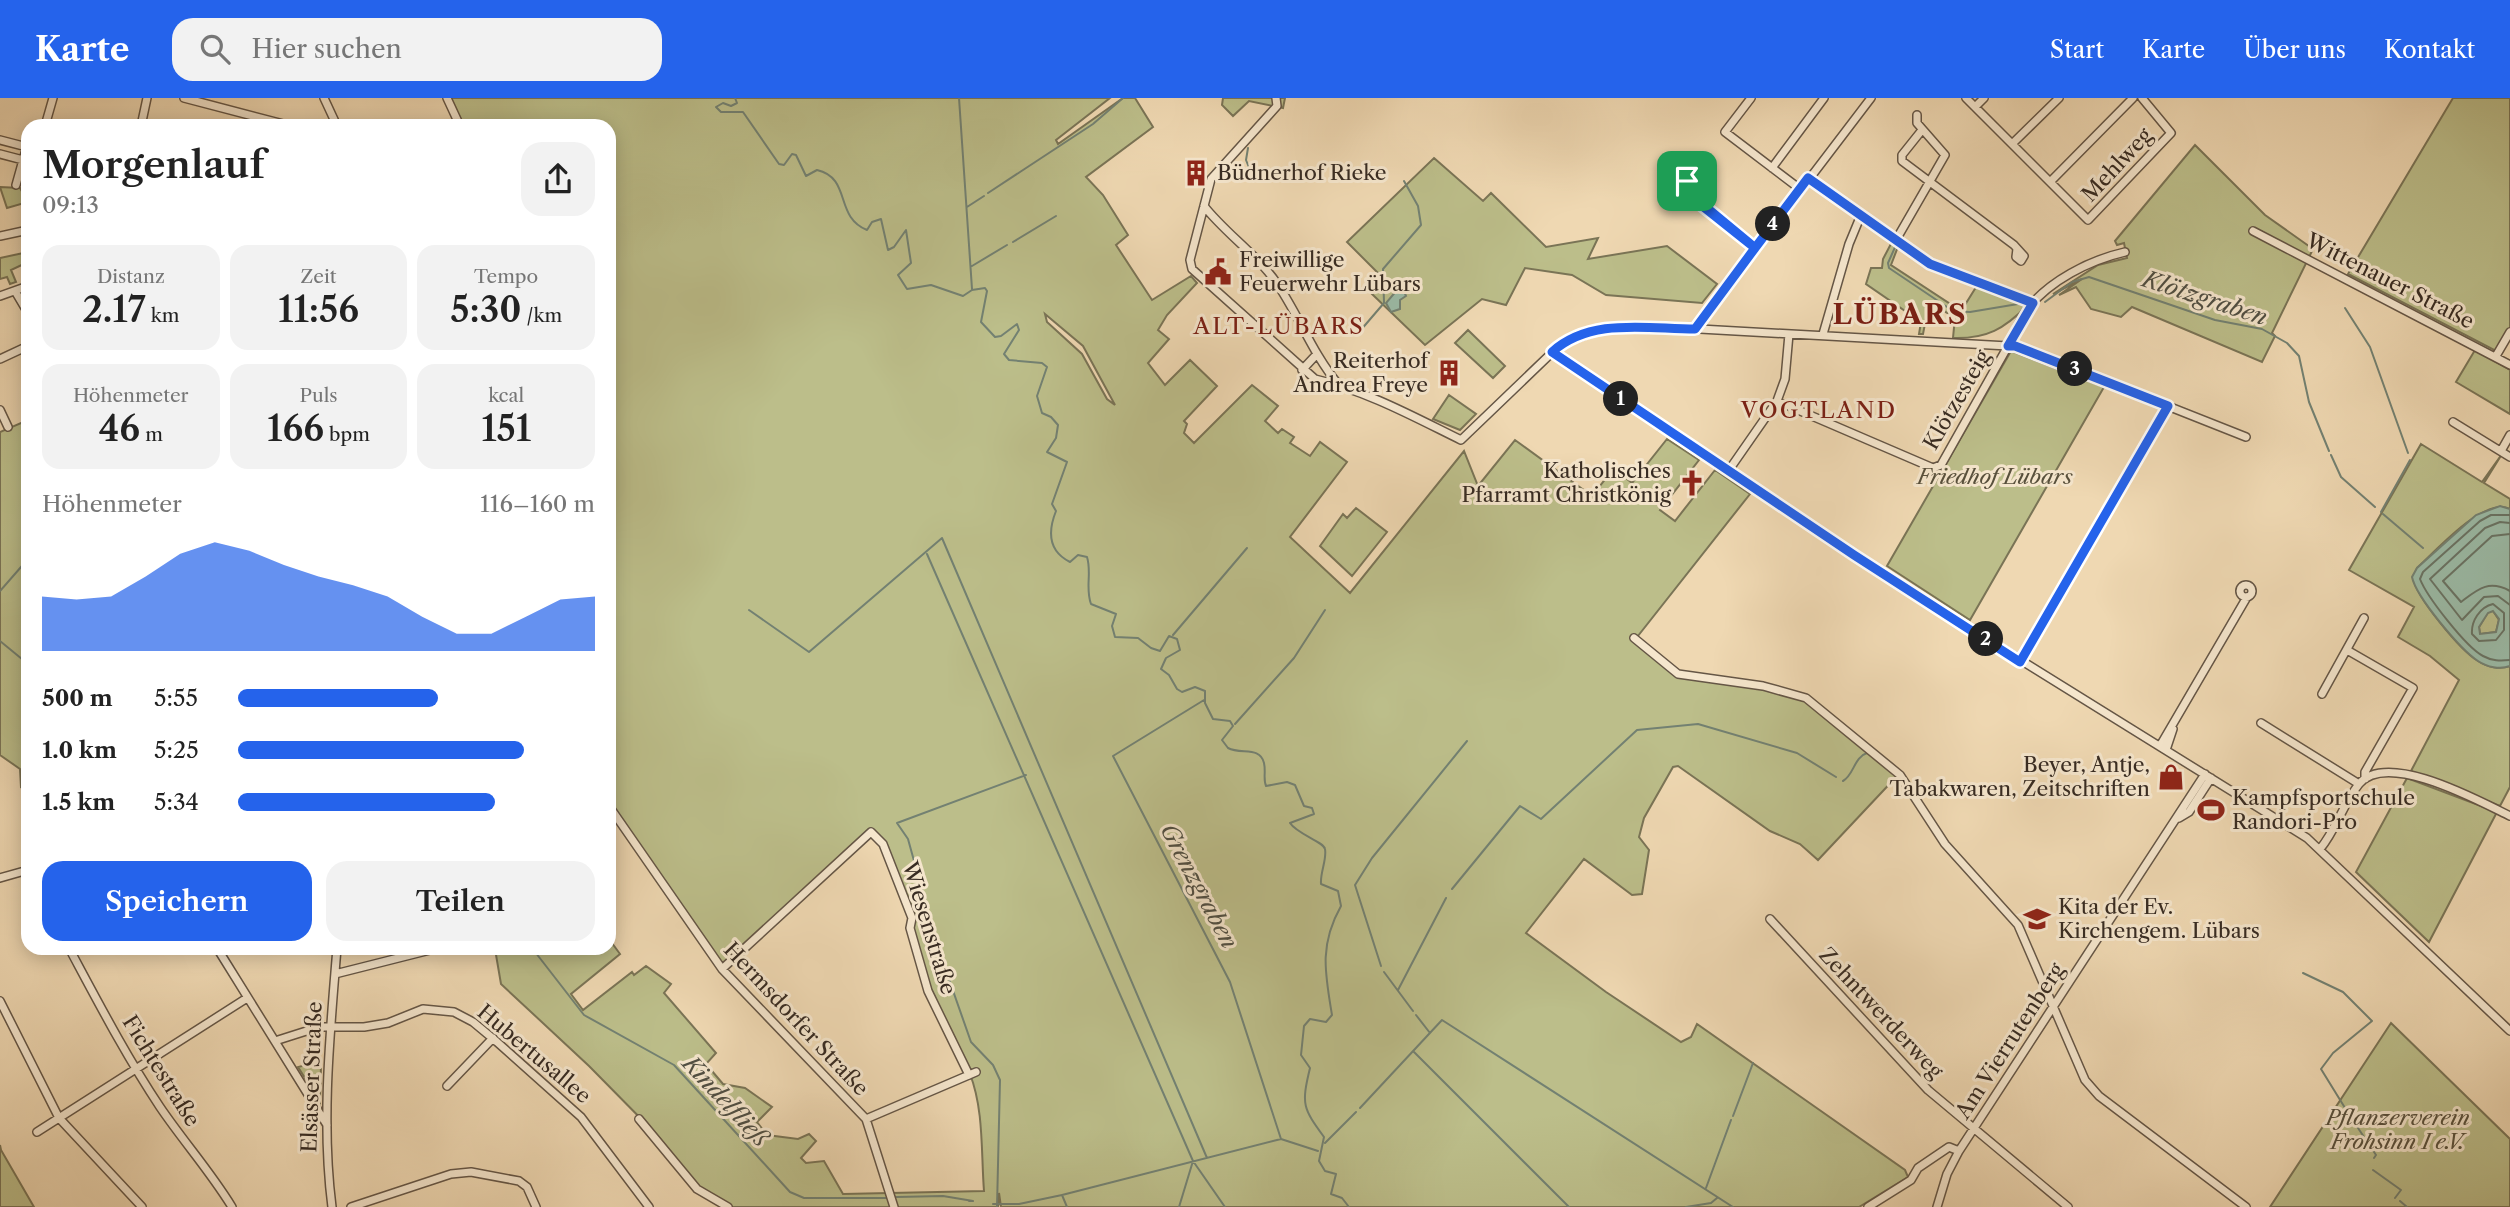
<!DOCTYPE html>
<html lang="de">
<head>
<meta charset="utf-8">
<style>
	:root { --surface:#fff; --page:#f2f2f2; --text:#222; --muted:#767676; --accent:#2563eb }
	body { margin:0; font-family:"Libre Caslon Text",serif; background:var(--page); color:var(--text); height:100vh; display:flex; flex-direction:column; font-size:26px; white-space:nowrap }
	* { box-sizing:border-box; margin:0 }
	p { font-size:23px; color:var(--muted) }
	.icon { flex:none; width:38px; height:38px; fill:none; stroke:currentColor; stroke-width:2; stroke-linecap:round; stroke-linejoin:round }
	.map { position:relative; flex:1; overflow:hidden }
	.drawer { position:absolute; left:21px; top:21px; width:595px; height:836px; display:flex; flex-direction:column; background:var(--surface); border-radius:21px; box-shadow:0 4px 18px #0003 }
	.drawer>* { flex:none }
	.pin { position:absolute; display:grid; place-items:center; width:60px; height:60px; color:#fff; margin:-30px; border-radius:14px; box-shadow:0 4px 10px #0006 }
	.km { position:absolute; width:35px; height:35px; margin:-18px; border-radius:50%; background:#222; color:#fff; font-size:19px; line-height:35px; text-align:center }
	.round { display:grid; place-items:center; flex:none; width:74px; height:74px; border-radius:21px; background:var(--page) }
	.summary { display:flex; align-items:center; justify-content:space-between; height:119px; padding:0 21px }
	h1 { font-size:38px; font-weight:600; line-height:52px }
	.metrics { display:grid; grid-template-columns:repeat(3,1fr); gap:10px; height:119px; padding:7px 21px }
	.metrics div { display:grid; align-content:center; border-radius:18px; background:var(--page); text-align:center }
	.metrics b { font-size:35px; font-weight:600 }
	.metrics small { font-size:19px; font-weight:400 }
	.metrics p { font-size:19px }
	.chart { height:196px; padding:14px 21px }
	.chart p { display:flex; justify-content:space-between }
	.chart svg { width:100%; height:126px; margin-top:7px; fill:var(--accent); opacity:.7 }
	.cta { display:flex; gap:14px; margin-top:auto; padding:14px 21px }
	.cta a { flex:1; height:80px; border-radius:21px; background:var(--accent); color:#fff; font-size:28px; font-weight:600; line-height:80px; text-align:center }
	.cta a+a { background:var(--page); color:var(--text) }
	ul { padding:0 21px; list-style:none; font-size:23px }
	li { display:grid; grid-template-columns:112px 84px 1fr; align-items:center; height:52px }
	li i { height:18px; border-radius:9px; background:var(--accent) }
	header { display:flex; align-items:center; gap:42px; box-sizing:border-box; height:98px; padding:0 35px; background:var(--accent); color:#fff }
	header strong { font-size:33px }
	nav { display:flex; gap:38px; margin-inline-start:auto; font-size:24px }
	.search { width:490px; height:63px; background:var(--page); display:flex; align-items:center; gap:18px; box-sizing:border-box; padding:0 24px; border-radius:21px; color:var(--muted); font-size:26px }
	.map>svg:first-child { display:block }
	.green { fill:#bcbe8a; stroke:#7a7456; stroke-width:2; fill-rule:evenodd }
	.water { fill:#9bbba7; stroke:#738172; stroke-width:2; fill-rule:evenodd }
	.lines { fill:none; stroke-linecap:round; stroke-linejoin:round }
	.shore { stroke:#697364; stroke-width:2 }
	.stream { stroke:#738172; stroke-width:2 }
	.minor-casing { stroke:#655646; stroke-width:10 }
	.minor { stroke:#f5e6cd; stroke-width:7 }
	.route-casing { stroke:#fff; stroke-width:14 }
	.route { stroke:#2563eb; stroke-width:9 }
	.labels { text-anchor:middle; stroke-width:6; stroke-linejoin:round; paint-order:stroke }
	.street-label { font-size:21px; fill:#372b22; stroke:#f5e6cd }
	.poi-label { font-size:21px; fill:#372b22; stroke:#f5e6cd; text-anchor:start }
	.park-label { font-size:21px; font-style:italic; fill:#58503c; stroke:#f5e6cd }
	.water-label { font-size:23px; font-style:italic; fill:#504f43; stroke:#f5e6cd }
	.neighbourhood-label { font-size:23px; letter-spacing:2px; fill:#7a1f14; stroke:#f5e6cd }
	.district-label { font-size:28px; font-weight:bold; letter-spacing:2px; fill:#7a1f14; stroke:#f5e6cd }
</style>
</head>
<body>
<header>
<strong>Karte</strong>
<div class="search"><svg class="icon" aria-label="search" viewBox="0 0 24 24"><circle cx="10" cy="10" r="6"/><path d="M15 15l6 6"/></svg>Hier suchen</div>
<nav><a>Start</a><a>Karte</a><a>Über uns</a><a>Kontakt</a></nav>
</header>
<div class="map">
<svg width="2510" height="1109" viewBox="0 0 2510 1109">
	<rect width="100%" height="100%" fill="#efd8b2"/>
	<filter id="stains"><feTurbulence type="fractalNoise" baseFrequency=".00286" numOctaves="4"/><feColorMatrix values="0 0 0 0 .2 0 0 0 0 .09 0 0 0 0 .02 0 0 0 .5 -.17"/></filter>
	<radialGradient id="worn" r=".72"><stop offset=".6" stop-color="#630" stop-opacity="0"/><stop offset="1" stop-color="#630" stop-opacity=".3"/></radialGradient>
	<!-- green -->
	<path class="green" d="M447,0H1110L1056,42L1058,46L1123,0H1135L1153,29L1086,79L1103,97L1128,137L1116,147L1152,202L1191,178L1197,185L1167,217L1158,232L1169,241L1148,265L1165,287L1190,262L1217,288L1184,323L1187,326L1184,335L1194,345L1252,287L1278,308L1265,323L1278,335L1282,331L1294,339L1290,345L1310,358L1320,344L1347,364L1290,439L1350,495L1464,353L1478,388L1515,342L1592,398L1614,370L1632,385L1667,341L1699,362L1660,412L1675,423L1715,372L1750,396L1634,543L1680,578L1784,595L1804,602L1897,678L1818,762L1800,746L1770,733L1678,668L1673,669L1644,720L1639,739L1649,752L1642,796L1632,797L1584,761L1526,835L1606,894L1681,944L1691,939L1697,926L1905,1072L1908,1079L1859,1109H1001L999,1095L998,1109H733L698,1089L657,1037L589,968L501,886L495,851L609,850V841L620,856L571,896L583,912L632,874L634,877L646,868L671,886L664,895L716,955L706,966L723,986L745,990L772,1009L757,1024L767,1037L798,1041L809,1036L816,1043L801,1060L806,1065L824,1063L843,1096L984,1093C981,1055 984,1012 970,976C959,945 903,848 914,822L885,744L873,733L722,871L609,708V28H460ZM1045,216L1083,248L1115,307L1107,301L1082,256L1047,224Z
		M1223,0H1285L1283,10L1249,3L1233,18L1222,7Z
		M2453,0H2510V230L2496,253L2348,176Z
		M2195,47L2265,117L2313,151L2272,235L2275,238L2262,264L2132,209L2121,219L2091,211L2076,189L2059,197L2082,181L2053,196L2098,167L2127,160L2124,145L2117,147L2115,143Z
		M1434,60L1483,103L1491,95L1546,149L1598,140L1588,161L1667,148L1717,186L1702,205L1606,197L1572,177L1525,170L1506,207L1482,201L1425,247L1372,196L1381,178L1347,144Z
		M0,89L20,90L28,104L7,110Z
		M1893,142L1899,146L1891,167L1952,207L1963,210L1978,186L2028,207C2004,231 1987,241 1953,240L1955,219L1929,205L1923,236H1919L1921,224L1866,186L1871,170H1882L1883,161Z
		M28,154V164L11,172L16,184L10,186L7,179L0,181V160Z
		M1468,232L1505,268L1493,280L1455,245Z
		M2475,252L2510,272V316L2456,284Z
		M2011,253L2104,289L1970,522L1887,468Z
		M1449,297L1476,316L1460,332L1433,321Z
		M28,322V688L21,689L20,671L0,657V334Z
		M2421,346L2482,384L2502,356L2484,385L2510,401V411C2484,398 2436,453 2417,470L2413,480C2417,500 2460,552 2478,563C2487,569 2500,572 2510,568V689L2500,708L2411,673L2459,582L2430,558L2398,539L2414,509L2349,472Z
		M1356,410L1387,434L1352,478L1320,448L1343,416L1347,420Z
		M2493,513L2499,522L2496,534L2480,536L2479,529L2488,514Z
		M2407,680L2497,714L2429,844L2356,774Z
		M2391,925L2510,1041V1109H2270Z
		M321,963V968L320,1004L298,969Z
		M0,1047L1,1052L34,1109H0Z"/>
	<!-- water -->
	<path class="water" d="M1403,191L1406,198L1400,202V211L1391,214L1386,205L1397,192Z
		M2500,408L2510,411V568C2500,572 2487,569 2478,563C2461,552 2416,499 2412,479L2417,470L2476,417ZM2493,513L2499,521L2496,534L2480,536L2479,529L2488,515Z"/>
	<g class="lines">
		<!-- shore -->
		<path class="shore" d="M2510,417H2491L2480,423L2423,474L2420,481C2427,499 2466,549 2483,558C2492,563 2500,563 2510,562
			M2510,425L2500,424L2485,430L2430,481L2462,522L2484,499L2498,498L2510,507
			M2510,436L2492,438L2443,483L2461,504C2477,492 2488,481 2510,493
			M2493,506L2504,515V532L2496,542L2479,543L2472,536C2471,523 2480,509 2493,506Z"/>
		<!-- stream -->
		<path class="stream" d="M735,0L737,5L731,8L723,5L716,9L721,14H743L779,66L784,67L792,56L796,57L806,78L817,72C852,80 834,119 867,132L872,124L881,121L888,152L894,149L906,132L911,165L898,177L907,191L931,187L963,198L972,192L985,190L987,193L981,224L995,239L1001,238L1017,226L1019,232L1004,256L1009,262L1042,265L1047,269L1037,298L1042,315L1051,319L1058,327L1056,340L1047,354L1067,364L1052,406L1056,413C1048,433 1048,453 1070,464L1078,457L1087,459C1092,475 1085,490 1091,506L1116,516L1112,528L1115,539L1138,540L1151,550L1160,553L1169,538L1177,541L1180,552L1166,560L1161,571L1169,577L1177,591L1182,594L1195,589L1205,593V605L1213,621L1230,623L1233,628L1222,642L1228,650C1241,657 1260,648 1264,665C1266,674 1263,681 1266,688L1287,684L1295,687L1304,708L1312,710L1314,716L1290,725C1297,736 1324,744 1325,751C1327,762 1320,774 1321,786L1338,793L1341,808C1319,847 1325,875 1332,917L1326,924L1310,921L1304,928L1301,957L1310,970C1301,1007 1303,1010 1324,1039L1319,1063L1325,1073L1336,1076L1331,1096L1342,1100L1349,1109
			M959,0L972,191
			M1248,50L1246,62L1250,72L1268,79
			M988,95L1093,26L1123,0
			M967,109L984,98
			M1013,144L1056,118
			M1896,147L1888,165L1889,170L1953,213L1970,214L2018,206
			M972,168L1007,147
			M2045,204L2072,184L2089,179L2215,222L2262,231L2287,245L2299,258L2309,304L2329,353
			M2345,210L2370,249L2408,355
			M1360,233L1384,205L1383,171L1421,127L1418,108L1404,83
			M2331,357L2341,379L2375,409
			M2381,414L2410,362
			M2383,416L2423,450
			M927,456L1193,1063L1225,1109
			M0,493L28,461
			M749,512L809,554L942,440L1207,1060
			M1173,537L1247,450
			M0,543L28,566
			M1204,602L1113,658L1230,884L1281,1041
			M1235,626L1294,560L1325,512
			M1843,683C1854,677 1854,659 1867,655
			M1452,791L1520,708L1541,721L1637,632L1698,626L1797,655L1836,679
			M532,850L584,917L674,967L790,1094L804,1100H886
			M1381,868L1355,787L1372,760L1467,643
			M1384,874L1413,913
			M2303,875L2343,894L2372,923L2333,955L2321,971L2350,1018
			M1398,892L1446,800
			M1416,917L1430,935
			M1414,954L1569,1109
			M1360,1010L1442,922L1733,1109
			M1733,1018L1753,965
			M2354,1024L2376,1057L2374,1060
			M1325,1045L1356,1014
			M2373,1072L2401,1092L2395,1100
			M1706,1090L1731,1022
			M1062,1097L1067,1109
			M896,1099L943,1098L973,1103H969
			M2400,1103L2407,1109
			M993,1106H1019L1062,1097L1281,1041L1318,1053
			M997,1109L1000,982L993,967L971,944L938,850L908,741L897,725L1026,677
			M1179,1109L1193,1063
			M1686,1109L1711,1105L1717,1100"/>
		<!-- minor casing -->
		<g class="minor-casing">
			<path id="minor" d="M184,0L291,28
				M324,0L337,28
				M447,0L460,28
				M1276,0L1277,8L1211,81L1190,162L1192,171L1315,281C1367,293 1414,319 1461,342L1562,245L1608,229L1700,231L2008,248C2014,236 2019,223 2026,213C2048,183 2090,162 2125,154
				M1751,0L1725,34L1800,91
				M1966,0L2088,122L2171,35L2142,0
				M1975,9L1984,0
				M45,28L53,0
				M141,28L147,0
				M1922,32L1902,57V63L2014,147L2024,158L2021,163L2016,159L2017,151
				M0,42L27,49L23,62L0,56
				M2012,46L2059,0
				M1772,70L1824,0
				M1677 84a5 5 0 1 1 10 0a5 5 0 1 1-10 0Z
				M1809,80L1930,166L2033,205
				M2050,84L2133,0
				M16,87L23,62
				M1683,89L1686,95L1755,150
				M1204,108C1226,136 1259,158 1278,187C1300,220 1313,256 1338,286
				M2253,133L2510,267
				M0,138L28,132
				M1896,142L1945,57L1917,25V17
				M15,193L28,215
				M0,198L28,188
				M1695,231L1871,0
				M1823,236L1849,146L1861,117
				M1552,254L1900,487L2307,740L2510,933
				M2496,258L2510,234
				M0,261L28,248
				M1302,272L1317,256
				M1777,303L1933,370L1941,367L2008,248H2016L2246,339
				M0,312L8,329
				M2453,324L2510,359
				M2501,353L2510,337
				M1729,372L1777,303L1785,281L1789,236
				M2240 493a6 6 0 1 1 12 0a6 6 0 1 1-12 0Z
				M1634,540L1678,576L1763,588L1806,600L1900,677L1945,746L2018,827L2085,982L2099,998L2246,1109
				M2347,552L2413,590L2365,674V681
				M2020,564L2168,308
				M2322,596L2364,520
				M2261,625L2359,686
				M2160,648L2247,499
				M2166,652L2173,631
				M609,708L722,871L866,1021L894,1109
				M2179,720L2189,714L2211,680
				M2320,751C2336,732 2343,706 2359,686C2387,652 2479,703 2510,718
				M0,780L28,772
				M1770,821L1928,992L2068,1109
				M69,850C98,904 126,958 160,1009C183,1043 210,1073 232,1109
				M217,850L327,1027
				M722,871L871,734L883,746L912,820L910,830L928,893L969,977
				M335,876L438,850
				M0,903L59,1020L142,1109
				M275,943L319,929H364L388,925L423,911L454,914L473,924L497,944L581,1019L649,1109
				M447,988L493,940
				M639,1021L697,1091L728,1109
				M866,1021L976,974
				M37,1034L247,900
				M332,1109C321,1024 330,936 337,850
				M351,1109L451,1076L471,1074L519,1083L527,1089L536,1109
				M1868,1109L1911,1082L1918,1070L1949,1049L1959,1053
				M1937,1109L1947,1076L1959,1053L2205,676"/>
		</g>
		<!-- minor -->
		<use href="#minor" class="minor"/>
	</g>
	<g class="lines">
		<!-- route casing -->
		<g class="route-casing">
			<path id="route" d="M1687,83L1683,89L1691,99L1755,150L1695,231C1647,231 1591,219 1552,254L1854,457L2020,564L2168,308L2015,248H2008L2033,205L1930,166L1808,80L1755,150L1748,144L1678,86L1681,79L1687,83"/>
		</g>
		<!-- route -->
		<use href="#route" class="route"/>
	</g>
	<!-- icons -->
	<defs>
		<g id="building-bare" transform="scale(2.1)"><path d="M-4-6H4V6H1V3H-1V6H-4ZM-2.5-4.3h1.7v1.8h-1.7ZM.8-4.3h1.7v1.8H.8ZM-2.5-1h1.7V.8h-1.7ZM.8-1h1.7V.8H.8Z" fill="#8f2418" stroke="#f5e6cd" stroke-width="2.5" paint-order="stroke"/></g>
		<g id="civic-bare" transform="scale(2.1)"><path d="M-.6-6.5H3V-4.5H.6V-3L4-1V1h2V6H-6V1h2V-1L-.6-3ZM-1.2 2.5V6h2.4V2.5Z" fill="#8f2418" stroke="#f5e6cd" stroke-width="2.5" paint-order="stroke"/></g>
		<g id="church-bare" transform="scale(2.1)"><path d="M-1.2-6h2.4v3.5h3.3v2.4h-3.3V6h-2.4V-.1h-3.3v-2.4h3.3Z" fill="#8f2418" stroke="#f5e6cd" stroke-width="2.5" paint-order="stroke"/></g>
		<g id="shop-bare" transform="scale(2.1)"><path d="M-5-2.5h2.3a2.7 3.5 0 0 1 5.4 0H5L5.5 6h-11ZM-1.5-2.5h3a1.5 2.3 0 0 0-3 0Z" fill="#8f2418" stroke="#f5e6cd" stroke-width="2.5" paint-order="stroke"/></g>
		<g id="stadium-bare" transform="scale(2.1)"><path d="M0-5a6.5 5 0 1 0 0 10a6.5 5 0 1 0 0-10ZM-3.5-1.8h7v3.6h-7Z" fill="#8f2418" stroke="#f5e6cd" stroke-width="2.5" paint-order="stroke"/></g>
		<g id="school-bare" transform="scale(2.1)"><path d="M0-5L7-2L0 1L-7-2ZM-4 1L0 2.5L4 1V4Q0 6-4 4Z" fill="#8f2418" stroke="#f5e6cd" stroke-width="2.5" paint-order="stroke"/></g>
	</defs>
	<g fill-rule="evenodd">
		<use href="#building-bare" x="1196" y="75"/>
		<use href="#civic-bare" x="1218" y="174"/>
		<use href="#building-bare" x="1449" y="275"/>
		<use href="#church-bare" x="1692" y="385"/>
		<use href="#shop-bare" x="2171" y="679"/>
		<use href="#stadium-bare" x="2211" y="712"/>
		<use href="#school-bare" x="2037" y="821"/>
	</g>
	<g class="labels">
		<!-- street labels -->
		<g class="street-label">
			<text transform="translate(2117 67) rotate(-47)" y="7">Mehlweg</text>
			<text transform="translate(2390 183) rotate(27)" y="7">Wittenauer Straße</text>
			<text transform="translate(1957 302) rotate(-60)" y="7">Klötzesteig</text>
			<text transform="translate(929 830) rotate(73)" y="7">Wiesenstraße</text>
			<text transform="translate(1881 915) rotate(47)" y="7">Zehntwerderweg</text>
			<text transform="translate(796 921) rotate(47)" y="7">Hermsdorfer Straße</text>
			<text transform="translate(2010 943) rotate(-57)" y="7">Am Vierrutenberg</text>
			<text transform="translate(534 956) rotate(40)" y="7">Hubertusallee</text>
			<text transform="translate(161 973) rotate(58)" y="7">Fichtestraße</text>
			<text transform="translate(312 979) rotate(-88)" y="7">Elsässer Straße</text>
		</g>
		<!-- poi labels -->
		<g class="poi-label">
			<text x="1217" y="82">Büdnerhof Rieke</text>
			<text x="1239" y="169">Freiwillige<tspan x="1239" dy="24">Feuerwehr Lübars</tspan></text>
			<text x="1428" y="270" text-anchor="end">Reiterhof<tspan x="1428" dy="24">Andrea Freye</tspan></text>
			<text x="1671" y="380" text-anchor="end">Katholisches<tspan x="1671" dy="24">Pfarramt Christkönig</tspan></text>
			<text x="2150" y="674" text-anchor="end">Beyer, Antje,<tspan x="2150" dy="24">Tabakwaren, Zeitschriften</tspan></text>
			<text x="2232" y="707">Kampfsportschule<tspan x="2232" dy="24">Randori-Pro</tspan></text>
			<text x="2058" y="816">Kita der Ev.<tspan x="2058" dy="24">Kirchengem. Lübars</tspan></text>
		</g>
		<!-- park labels -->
		<g class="park-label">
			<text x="1995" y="386">Friedhof Lübars</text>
			<text x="2398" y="1027">Pflanzerverein<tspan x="2398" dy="24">Frohsinn I e.V.</tspan></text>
		</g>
		<!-- water labels -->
		<g class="water-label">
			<text transform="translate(2205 200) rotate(18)" y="8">Klötzgraben</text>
			<text transform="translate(1199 788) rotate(62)" y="8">Grenzgraben</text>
			<text transform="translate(726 1003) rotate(47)" y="8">Kindelfließ</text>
		</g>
		<!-- neighbourhood labels -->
		<g class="neighbourhood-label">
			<text x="1279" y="236">ALT-LÜBARS</text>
			<text x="1819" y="320">VOGTLAND</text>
		</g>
		<!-- district labels -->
		<g class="district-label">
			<text x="1900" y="226">LÜBARS</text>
		</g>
	</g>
	<rect width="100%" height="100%" filter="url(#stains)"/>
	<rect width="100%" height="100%" fill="url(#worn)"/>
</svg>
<div class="pin" style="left:1687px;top:83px;background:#1e9e55"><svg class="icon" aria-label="arrive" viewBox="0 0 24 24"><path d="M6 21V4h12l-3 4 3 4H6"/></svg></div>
<b class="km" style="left:1621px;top:301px">1</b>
<b class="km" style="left:1986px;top:541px">2</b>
<b class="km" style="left:2075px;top:271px">3</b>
<b class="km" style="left:1773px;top:126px">4</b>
<section class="drawer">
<div class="summary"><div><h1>Morgenlauf</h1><p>09:13</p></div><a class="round"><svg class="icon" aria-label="share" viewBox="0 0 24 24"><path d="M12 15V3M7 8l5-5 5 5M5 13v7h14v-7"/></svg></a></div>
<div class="metrics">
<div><p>Distanz</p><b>2.17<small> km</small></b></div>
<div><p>Zeit</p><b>11:56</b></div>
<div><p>Tempo</p><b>5:30<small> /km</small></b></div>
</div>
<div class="metrics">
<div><p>Höhenmeter</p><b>46<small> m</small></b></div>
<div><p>Puls</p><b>166<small> bpm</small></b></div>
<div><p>kcal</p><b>151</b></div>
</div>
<div class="chart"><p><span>Höhenmeter</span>116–160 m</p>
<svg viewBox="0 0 160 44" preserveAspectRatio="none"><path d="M0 44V25L10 26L20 25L30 18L40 10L50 6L60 9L70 14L80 18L90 21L100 25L110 32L120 38L130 38L140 32L150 26L160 25V44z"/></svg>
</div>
<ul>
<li><b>500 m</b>5:55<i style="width:56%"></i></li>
<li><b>1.0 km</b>5:25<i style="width:80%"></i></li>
<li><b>1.5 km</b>5:34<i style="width:72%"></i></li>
</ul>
<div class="cta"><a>Speichern</a><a>Teilen</a></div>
</section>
</div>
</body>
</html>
